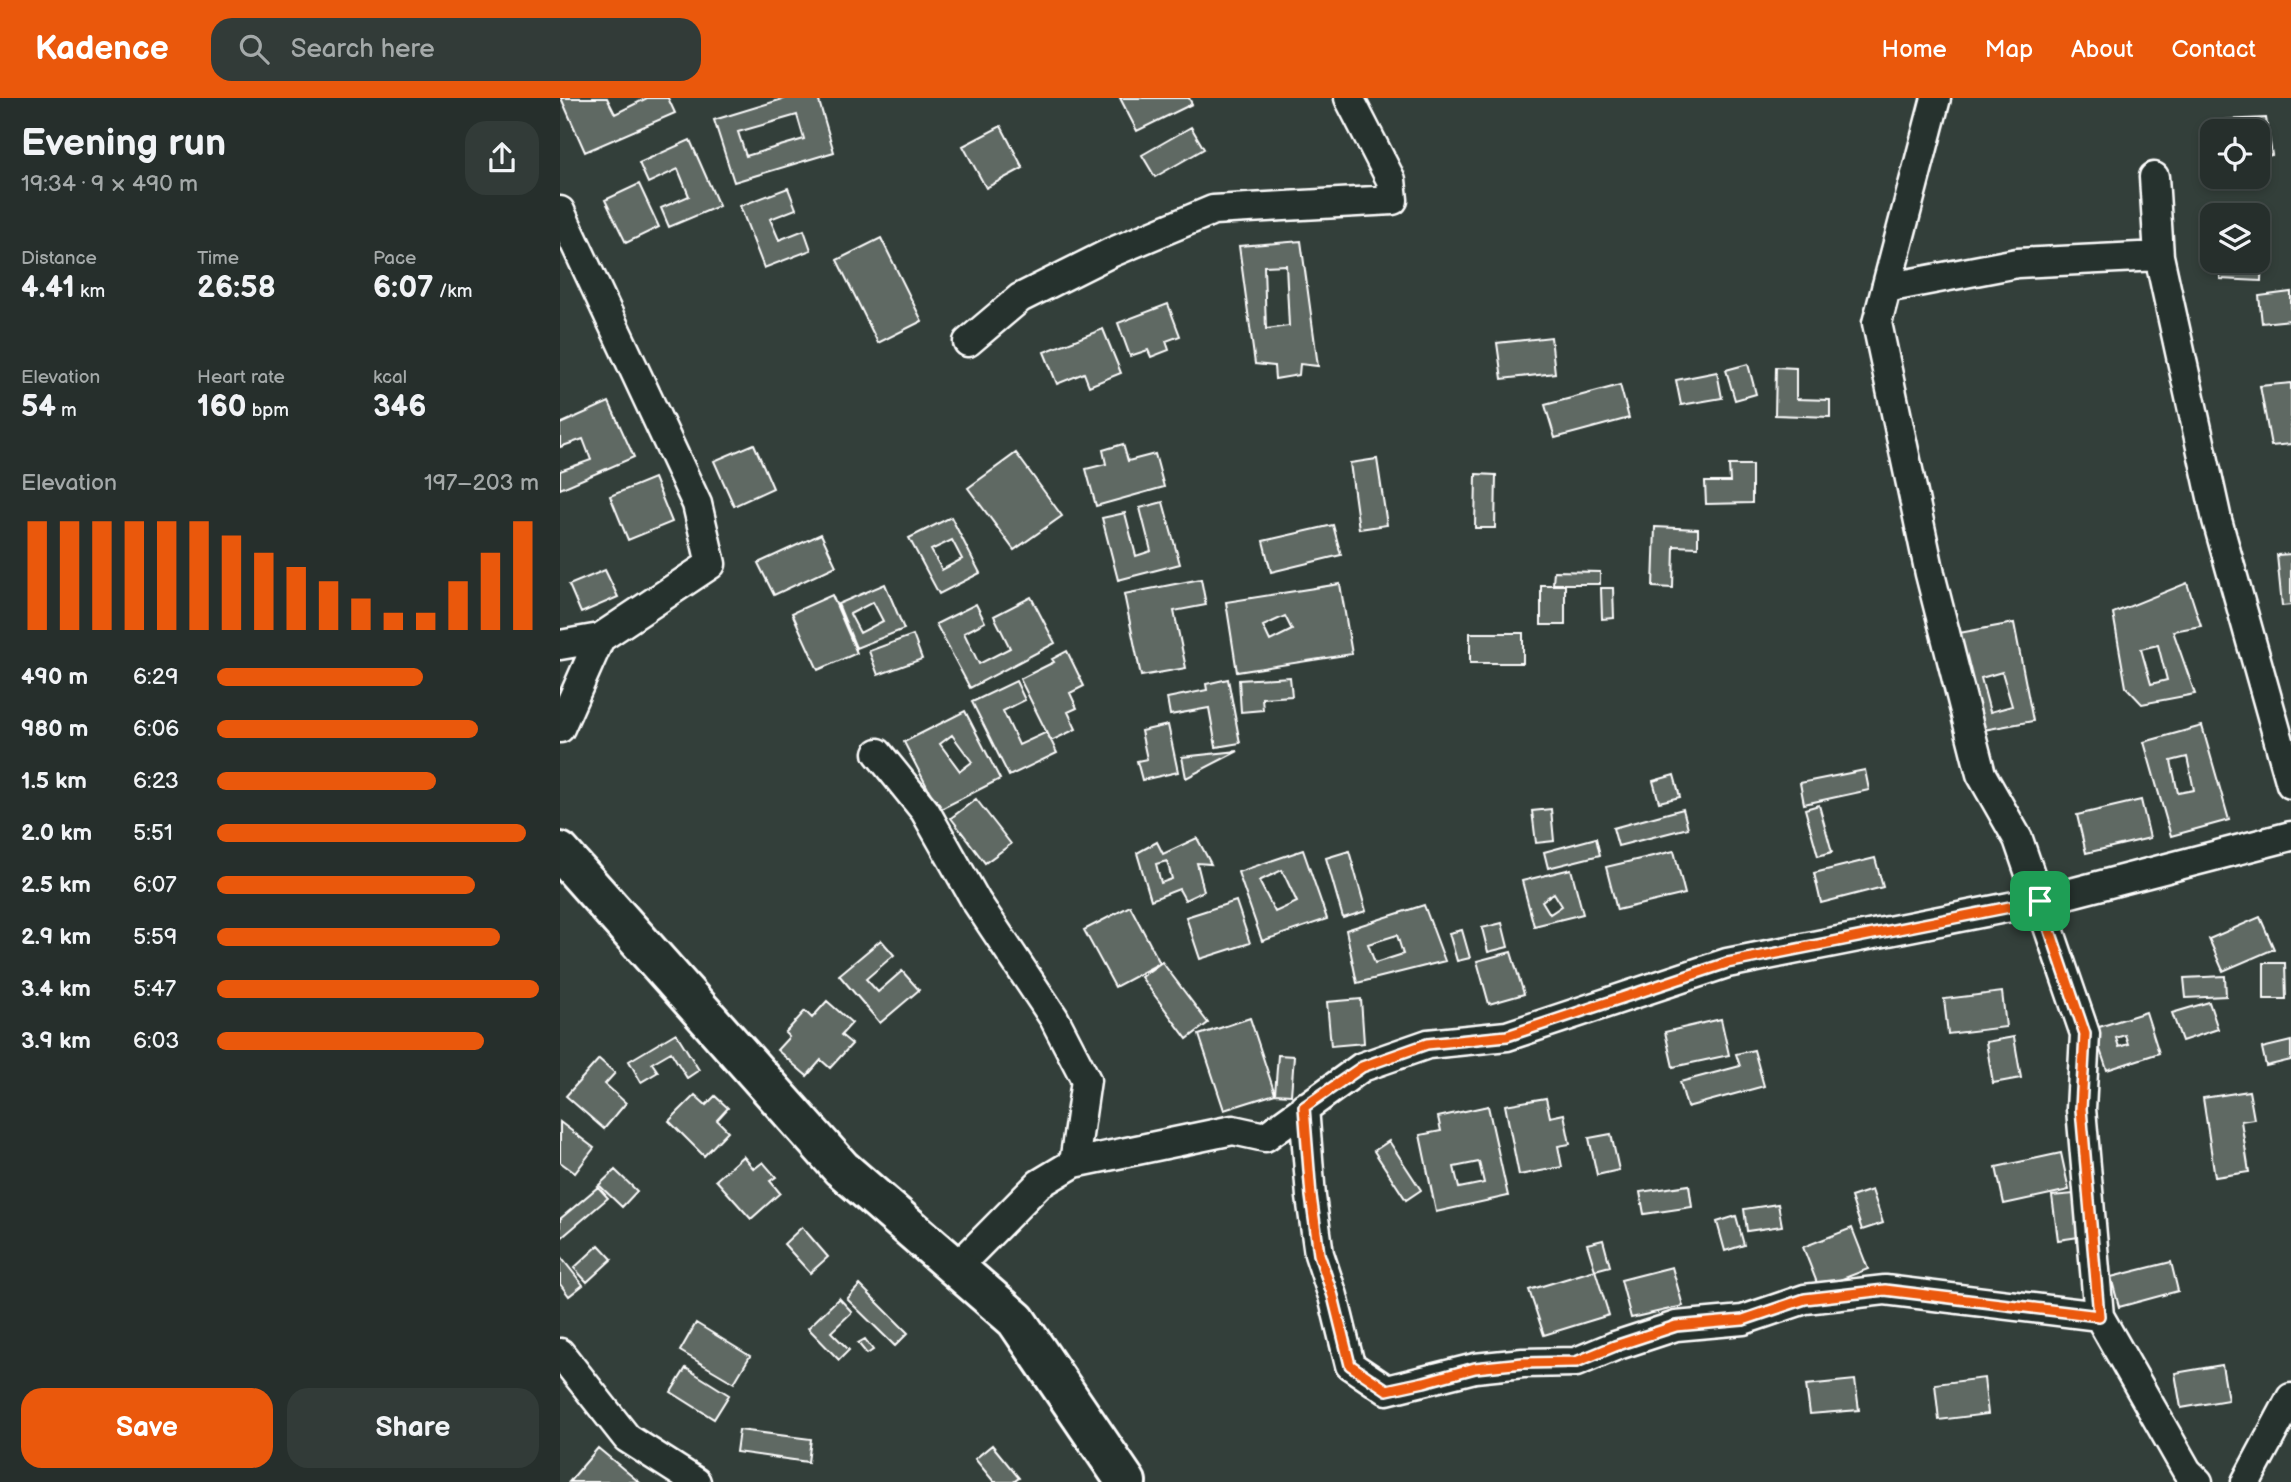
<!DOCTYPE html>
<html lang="en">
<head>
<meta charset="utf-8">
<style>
	:root { --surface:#262f2c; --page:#323b38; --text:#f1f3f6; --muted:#a4a9a9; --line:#424a48; --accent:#ea580c }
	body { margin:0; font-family:"Balsamiq Sans",sans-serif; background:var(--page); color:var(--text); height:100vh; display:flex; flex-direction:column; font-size:26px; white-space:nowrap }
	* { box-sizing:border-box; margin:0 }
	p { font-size:23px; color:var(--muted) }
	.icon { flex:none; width:38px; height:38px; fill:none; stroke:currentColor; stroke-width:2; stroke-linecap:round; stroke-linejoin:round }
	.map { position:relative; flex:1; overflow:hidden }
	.drawer { display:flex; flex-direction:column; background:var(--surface); width:560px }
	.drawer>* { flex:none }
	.fabs { position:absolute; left:1640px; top:21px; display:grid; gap:14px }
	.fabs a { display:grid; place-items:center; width:70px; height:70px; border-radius:14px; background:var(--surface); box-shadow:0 4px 10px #0003,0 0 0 2px var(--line); font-size:35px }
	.pin { position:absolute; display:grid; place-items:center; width:60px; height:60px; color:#fff; margin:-30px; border-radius:14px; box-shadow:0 4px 10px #0006 }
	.round { display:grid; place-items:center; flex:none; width:74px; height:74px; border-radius:21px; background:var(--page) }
	.summary { display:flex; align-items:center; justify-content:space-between; height:119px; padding:0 21px }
	h1 { font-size:38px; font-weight:700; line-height:52px }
	.figures { display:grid; grid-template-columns:repeat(3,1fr); gap:10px; height:119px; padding:7px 21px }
	.figures div { display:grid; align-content:center }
	.figures b { font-size:30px; font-weight:700 }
	.figures small { font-size:19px; font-weight:400 }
	.figures p { font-size:19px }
	.chart { height:196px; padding:14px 21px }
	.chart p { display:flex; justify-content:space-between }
	.chart svg { width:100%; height:126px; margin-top:7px; stroke:var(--accent); stroke-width:6 }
	.primary-button { display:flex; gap:14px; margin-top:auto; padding:14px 21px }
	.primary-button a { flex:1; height:80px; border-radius:21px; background:var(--accent); color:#fff; font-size:28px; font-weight:700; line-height:80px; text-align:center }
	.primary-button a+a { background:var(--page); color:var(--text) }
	ul { padding:0 21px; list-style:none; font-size:23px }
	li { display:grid; grid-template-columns:112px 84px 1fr; align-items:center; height:52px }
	li i { height:18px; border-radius:9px; background:var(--accent) }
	header { display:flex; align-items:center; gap:42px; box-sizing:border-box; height:98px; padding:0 35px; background:var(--accent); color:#fff }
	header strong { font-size:33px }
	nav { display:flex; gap:38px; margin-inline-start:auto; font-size:24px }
	.search { width:490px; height:63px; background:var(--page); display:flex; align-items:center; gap:18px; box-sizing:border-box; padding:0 24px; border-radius:21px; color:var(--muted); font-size:26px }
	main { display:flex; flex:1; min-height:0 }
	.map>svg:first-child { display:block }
	.building { fill:#5f6964; stroke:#fff; stroke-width:2; fill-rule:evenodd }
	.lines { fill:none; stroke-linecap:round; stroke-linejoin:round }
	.street-casing { stroke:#fff; stroke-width:33 }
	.secondary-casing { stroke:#fff; stroke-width:44 }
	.street { stroke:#26332d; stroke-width:28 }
	.secondary { stroke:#26332d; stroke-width:38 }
	.route-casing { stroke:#fff; stroke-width:14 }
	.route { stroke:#ea580c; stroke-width:9 }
</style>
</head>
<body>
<header>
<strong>Kadence</strong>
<div class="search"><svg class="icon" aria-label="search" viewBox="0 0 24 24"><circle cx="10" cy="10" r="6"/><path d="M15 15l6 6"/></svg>Search here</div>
<nav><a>Home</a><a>Map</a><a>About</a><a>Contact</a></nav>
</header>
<main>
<section class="drawer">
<div class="summary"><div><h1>Evening run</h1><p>19:34 · 9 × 490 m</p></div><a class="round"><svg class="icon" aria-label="share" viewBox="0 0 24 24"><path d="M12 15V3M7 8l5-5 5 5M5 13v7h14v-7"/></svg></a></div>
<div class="figures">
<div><p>Distance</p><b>4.41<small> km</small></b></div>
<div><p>Time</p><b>26:58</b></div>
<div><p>Pace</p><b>6:07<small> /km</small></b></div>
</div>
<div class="figures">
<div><p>Elevation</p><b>54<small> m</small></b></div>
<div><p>Heart rate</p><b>160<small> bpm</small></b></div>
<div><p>kcal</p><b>346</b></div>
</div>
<div class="chart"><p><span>Elevation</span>197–203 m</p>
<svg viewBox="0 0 160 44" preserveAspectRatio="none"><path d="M5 44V6M15 44V6M25 44V6M35 44V6M45 44V6M55 44V6M65 44V11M75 44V17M85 44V22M95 44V27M105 44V33M115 44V38M125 44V38M135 44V27M145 44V17M155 44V6"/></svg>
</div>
<ul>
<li><b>490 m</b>6:29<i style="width:64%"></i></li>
<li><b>980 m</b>6:06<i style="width:81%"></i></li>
<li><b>1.5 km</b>6:23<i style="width:68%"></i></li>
<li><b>2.0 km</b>5:51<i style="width:96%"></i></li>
<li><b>2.5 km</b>6:07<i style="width:80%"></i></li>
<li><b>2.9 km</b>5:59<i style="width:88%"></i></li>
<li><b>3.4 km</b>5:47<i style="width:100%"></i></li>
<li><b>3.9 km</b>6:03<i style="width:83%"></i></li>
</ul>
<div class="primary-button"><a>Save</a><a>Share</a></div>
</section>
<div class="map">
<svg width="1731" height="1384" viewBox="0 0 1731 1384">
	<rect width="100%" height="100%" fill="#333f3a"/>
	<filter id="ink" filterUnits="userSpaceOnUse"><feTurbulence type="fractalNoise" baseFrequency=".0143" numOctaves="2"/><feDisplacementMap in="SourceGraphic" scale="14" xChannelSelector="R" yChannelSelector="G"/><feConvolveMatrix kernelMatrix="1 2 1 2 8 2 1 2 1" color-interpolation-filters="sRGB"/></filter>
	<g filter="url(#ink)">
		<!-- building -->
		<path class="building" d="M1,0H47L55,16L87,0H108L115,15L25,54Z
			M226,0H258L274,54L174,84L154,22ZM237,17L244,41L186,58L178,34Z
			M560,0H629L632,6L577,33Z
			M1706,20L1712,57L1698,60V33H1663V22Z
			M441,28L463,70L426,90L403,48Z
			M631,29L644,51L595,79L582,57Z
			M130,42L159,108L109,129L101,110L129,98L118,71L88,85L79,65Z
			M79,86L99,129L66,145L45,102Z
			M228,90L236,111L210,121L219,142L244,132L251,152L204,170L180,108Z
			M321,140L362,223L318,245L277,162Z
			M741,143L758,268L740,266L739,277L715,281L714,268L695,266L679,148ZM726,167L729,228L706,231L704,168Z
			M1698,148H1702L1701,183L1660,181L1661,163H1698Z
			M1731,194V222L1702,225L1699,198Z
			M608,206L620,238L606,243L609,252L591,259L588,252L570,258L558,225Z
			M543,231L561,275L529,288L524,275L497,286L484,254Z
			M991,239L995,275L942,281L937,245Z
			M1188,266L1196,296L1175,302L1166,272Z
			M1216,269L1236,270V301L1270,302V319L1215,317Z
			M1157,274L1162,300L1121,307L1116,282Z
			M1731,285V346L1711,348L1700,288Z
			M1060,287L1069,320L995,340L985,307Z
			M49,304L74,359L0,391V373L31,362L23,341L0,349V326Z
			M194,346L213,390L174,408L154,363Z
			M563,346L568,363L595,356L604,389L536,408L526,371L546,366L543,352Z
			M456,355L502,418L454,452L408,390Z
			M817,361L827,427L799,431L790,365Z
			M1169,367H1192V405L1146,406L1145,384H1170Z
			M916,376L936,377L935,430H915Z
			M94,380L112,424L68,442L50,398Z
			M603,404L620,466L558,482L542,420L565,415L576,458L591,453L580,410Z
			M391,419L420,475L379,496L349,440ZM392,442L402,461L382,472L371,452Z
			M773,427L781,457L711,474L703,443Z
			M1095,429L1138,431V449L1114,448L1113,490L1093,489Z
			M261,436L276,468L214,497L198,465Z
			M1731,456V507L1722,508L1717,457Z
			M45,472L58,499L21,515L9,487Z
			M994,473L1040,474V486H993Z
			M641,481L646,507L614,513L626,570L581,578L564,496Z
			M1627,485L1641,528L1613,533L1635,596L1582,606L1566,589L1553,515ZM1598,547L1607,582L1591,586L1581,551Z
			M325,486L344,531L296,550L278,506ZM313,504L323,523L300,535L290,516Z
			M780,486L792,556L677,574L666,504ZM725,518L732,532L710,543L703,528Z
			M981,487H1005V527H981Z
			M1041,490H1053L1054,520L1042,521Z
			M272,497L297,555L258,572L232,515Z
			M471,499L495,545L410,590L376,526L416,506L425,524L404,535L419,566L450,550L434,518Z
			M1454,525L1473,623L1418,633L1399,535ZM1442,574L1452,608L1430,614L1421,580Z
			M910,535H963V565H910Z
			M353,537L362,561L318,577L309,553Z
			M507,553L524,588L510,595L517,610L508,614L516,631L491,643L460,581L494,564L492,561Z
			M730,579L732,598L702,600L703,612L681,614L679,582Z
			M668,581L680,645L656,649L649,610L610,617L607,600L647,592L646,586Z
			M456,583L465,602L443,613L459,647L487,634L497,655L449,678L412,604Z
			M405,613L440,681L379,712L344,644ZM392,637L412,664L400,673L380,646Z
			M608,627L618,674L582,682L577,663L587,661L581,633Z
			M1642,628L1669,722L1611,738L1584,644ZM1627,659L1634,692L1618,695L1611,663Z
			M678,653L626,680L622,659Z
			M1305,672L1309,692L1244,706L1240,685Z
			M1114,677L1120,699L1099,704L1093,683Z
			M416,701L451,746L425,765L391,720Z
			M1581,702L1590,740L1526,755L1517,717Z
			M1259,707L1272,754L1258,758L1245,711Z
			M991,711L994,743L976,745L972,713Z
			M1123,711L1128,730L1058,748L1053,730Z
			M637,740L651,766L637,765L644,793L625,802L619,791L591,802L577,755L597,744L603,756ZM607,763L612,781L601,785L596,766Z
			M1036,740L1040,757L988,770L984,754Z
			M743,752L767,821L702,843L678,774ZM722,772L737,804L715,814L699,783Z
			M789,753L806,813L783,820L766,760Z
			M1114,753L1125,796L1057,812L1046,769Z
			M1315,760L1323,789L1261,805L1254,775Z
			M1011,771L1023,816L974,828L962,783ZM994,795L1002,808L990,816L982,803Z
			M676,803L690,845L640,861L626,819Z
			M864,807L885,863L797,885L786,832ZM837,837L843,856L815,865L808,846Z
			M570,808L600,865L555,889L524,832Z
			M1700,819L1714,851L1663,873L1649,841Z
			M942,825L948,849L928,854L922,830Z
			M902,832L910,860L897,863L889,835Z
			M321,842L334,857L306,881L318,894L342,873L359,892L320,925L279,877Z
			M951,854L964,896L929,906L917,863Z
			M602,864L648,925L627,941L581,879Z
			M1704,865H1725L1726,901H1704Z
			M1665,878L1666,898L1626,900L1624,880Z
			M1442,894L1446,929L1388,936L1384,901Z
			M801,901L804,945L771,948L767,904Z
			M267,903L292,925L281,937L292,946L270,970L261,962L247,978L217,952L229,939L225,935L245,913L252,920Z
			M1649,904L1658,931L1622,943L1612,915Z
			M1586,914L1599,955L1547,972L1533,931ZM1565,937L1568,946L1559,949L1556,940Z
			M690,920L715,996L664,1012L639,937Z
			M1161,921L1169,957L1113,969L1105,934Z
			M116,935L139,972L127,980L111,954L92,965L98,974L81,984L69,963Z
			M1454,939L1461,980L1433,985L1426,944Z
			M1731,943V962L1706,968L1702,950Z
			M1194,952L1204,988L1127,1009L1120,984L1180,968L1176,956Z
			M718,957L734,958L731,997L715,996Z
			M39,961L55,975L45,986L66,1005L44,1031L6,998Z
			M1689,993L1694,1021L1681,1023L1689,1074L1655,1079L1643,1000Z
			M135,997L146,1007L155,998L168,1010L157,1022L168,1033L144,1058L109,1023Z
			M986,1000L990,1019L1004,1016L1010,1046L998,1048L1002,1069L959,1077L945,1007Z
			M928,1008L948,1098L876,1114L860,1037L881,1033L878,1019ZM919,1064L924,1085L899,1090L894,1069Z
			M0,1024L34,1050L15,1075L0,1064Z
			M1051,1036L1059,1072L1037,1077L1029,1040Z
			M829,1043L861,1092L846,1102L814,1053Z
			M1501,1055L1509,1092L1444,1106L1436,1069Z
			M183,1058L194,1071L203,1064L216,1079L210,1083L220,1095L191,1121L156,1082Z
			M55,1072L77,1093L62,1109L39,1087Z
			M1129,1087L1132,1109L1084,1116L1080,1094Z
			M38,1089L48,1100L0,1141V1121Z
			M1312,1092L1323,1125L1302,1132L1291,1099Z
			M1514,1096L1519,1139L1498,1142L1492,1098Z
			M1218,1106L1222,1128L1187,1133L1184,1111Z
			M1176,1118L1184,1147L1165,1153L1157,1124Z
			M242,1129L268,1159L250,1175L224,1146Z
			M1292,1130L1308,1171L1259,1190L1243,1149Z
			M1043,1142L1050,1168L1035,1172L1027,1146Z
			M39,1147L52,1161L27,1184L14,1170Z
			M0,1158L23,1187L9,1198L0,1186Z
			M1611,1164L1618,1193L1559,1209L1551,1179Z
			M1112,1169L1123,1208L1071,1220L1061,1182Z
			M1035,1172L1049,1217L984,1237L969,1192Z
			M300,1187L348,1235L335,1248L287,1201Z
			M279,1200L292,1214L271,1234L289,1252L279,1262L248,1230Z
			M136,1225L190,1258L174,1285L120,1253Z
			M305,1241L313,1252L307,1256L298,1245Z
			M1662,1267L1668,1302L1621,1310L1615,1275Z
			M126,1270L169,1297L154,1321L111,1294Z
			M1424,1280L1428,1316L1379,1322L1375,1286Z
			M1295,1282L1299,1312L1250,1316L1246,1287Z
			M179,1332L251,1341L248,1364L176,1354Z
			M432,1347L459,1380L453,1384H434L415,1361Z
			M38,1350L79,1384H9Z"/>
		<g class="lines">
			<!-- street casing -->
			<g class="street-casing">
				<path id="street" d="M1376,0L1317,225L1370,476L1421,676L1458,741L1525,936L1521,1011L1539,1218L1627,1373L1638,1384
					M1594,79L1599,158L1657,422L1731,686
					M0,113L137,406L151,466L40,540L0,630
					M1326,190L1457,165L1599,158
					M408,244L460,200L550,155L653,112L833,102L831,82L789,0
					M0,547L40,540
					M318,655L365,713L416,803L494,920L526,982L514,1065L479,1086L397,1169
					M744,1009L751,1099L759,1156L773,1198L790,1267L827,1292L915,1270L963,1265L1016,1264L1055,1248L1116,1228L1183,1222L1245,1201L1325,1192L1539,1218
					M514,1065L673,1032L705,1039L802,969L868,946L947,938L1167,865L1480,803L1731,738
					M0,1255L67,1340L136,1384
					M1686,1384L1731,1300"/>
			</g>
			<!-- secondary casing -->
			<g class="secondary-casing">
				<path id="secondary" d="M0,754L281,1070L456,1222L566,1384"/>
			</g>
			<!-- street -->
			<use href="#street" class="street"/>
			<!-- secondary -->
			<use href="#secondary" class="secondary"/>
		</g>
	</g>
	<g class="lines" filter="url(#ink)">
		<!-- route casing -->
		<g class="route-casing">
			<path id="route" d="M1480,803L1525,936L1521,1011L1539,1218L1325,1192L1245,1201L1183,1222L1116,1228L1055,1248L1016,1264L963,1265L915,1270L864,1284L827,1292L790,1267L773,1198L759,1156L751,1098L744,1009L802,969L867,946L947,938L1167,865Z"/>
		</g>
		<!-- route -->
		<use href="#route" class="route"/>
	</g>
</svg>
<div class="fabs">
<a><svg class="icon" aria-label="locate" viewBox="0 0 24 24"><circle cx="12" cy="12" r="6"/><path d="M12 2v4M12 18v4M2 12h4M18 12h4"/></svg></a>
<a><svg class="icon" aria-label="layers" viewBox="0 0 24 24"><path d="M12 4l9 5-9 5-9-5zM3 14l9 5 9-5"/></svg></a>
</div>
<div class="pin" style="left:1480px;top:803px;background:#1e9e55"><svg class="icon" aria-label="arrive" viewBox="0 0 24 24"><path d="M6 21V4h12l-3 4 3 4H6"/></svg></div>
</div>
</main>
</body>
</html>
